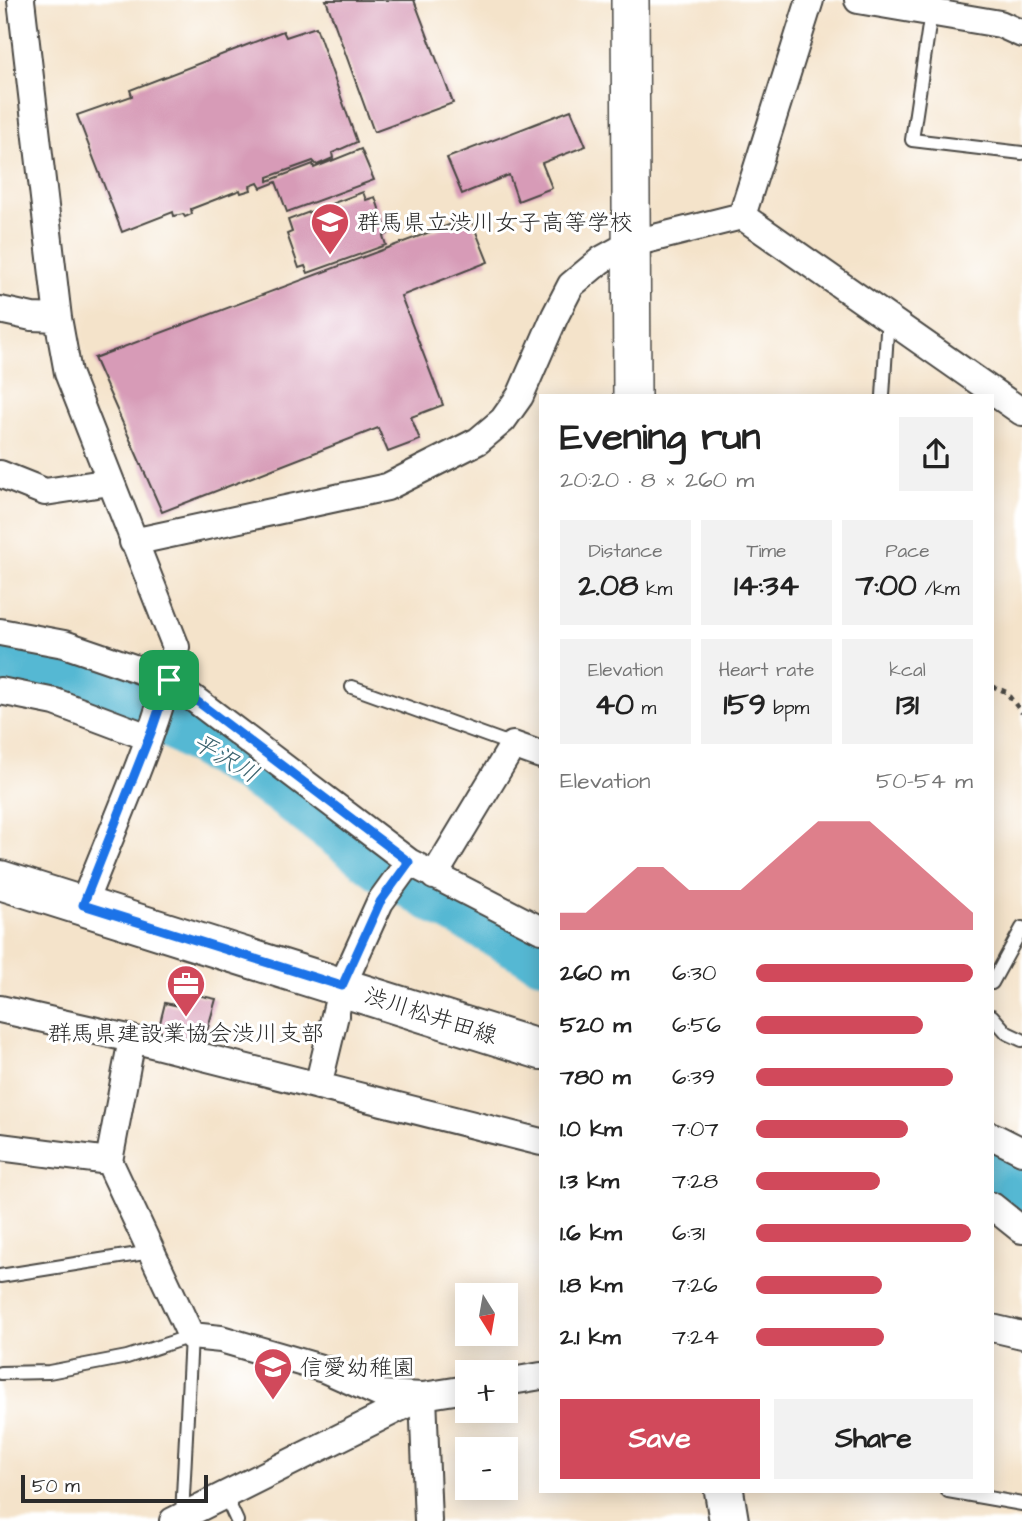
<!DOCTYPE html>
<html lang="en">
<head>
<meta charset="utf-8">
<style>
	:root { --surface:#fff; --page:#f2f2f2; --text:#222; --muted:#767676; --accent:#d1495b }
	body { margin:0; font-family:"Architects Daughter","Klee One",sans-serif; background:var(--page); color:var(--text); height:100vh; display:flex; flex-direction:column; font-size:26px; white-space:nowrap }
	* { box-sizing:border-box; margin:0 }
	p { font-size:23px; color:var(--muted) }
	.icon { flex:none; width:38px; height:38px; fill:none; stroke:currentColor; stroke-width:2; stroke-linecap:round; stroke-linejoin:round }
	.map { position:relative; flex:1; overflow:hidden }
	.sheet { position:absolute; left:539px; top:394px; width:455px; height:1099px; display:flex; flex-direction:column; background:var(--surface); border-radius:0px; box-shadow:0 4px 18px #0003 }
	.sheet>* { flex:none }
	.needle { width:46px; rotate:169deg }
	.tools { position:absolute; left:455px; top:1283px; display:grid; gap:14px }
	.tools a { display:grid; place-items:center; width:63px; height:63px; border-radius:0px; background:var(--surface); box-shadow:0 4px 18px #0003; font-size:35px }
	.scale { position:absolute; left:21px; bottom:18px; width:187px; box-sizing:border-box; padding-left:7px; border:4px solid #2b2b2b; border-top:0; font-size:19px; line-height:24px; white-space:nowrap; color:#2b2b2b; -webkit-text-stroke:5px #fff; paint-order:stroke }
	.pin { position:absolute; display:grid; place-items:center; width:60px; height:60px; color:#fff; margin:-30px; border-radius:14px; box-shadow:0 4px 10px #0006 }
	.round { display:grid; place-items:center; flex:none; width:74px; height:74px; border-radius:0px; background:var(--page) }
	.head { display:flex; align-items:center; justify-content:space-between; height:119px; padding:0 21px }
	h1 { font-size:38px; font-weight:700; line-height:52px }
	.metrics { display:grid; grid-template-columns:repeat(3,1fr); gap:10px; height:119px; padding:7px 21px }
	.metrics div { display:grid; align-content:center; border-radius:0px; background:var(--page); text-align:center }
	.metrics b { font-size:30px; font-weight:700 }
	.metrics small { font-size:19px; font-weight:400 }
	.metrics p { font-size:19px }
	.chart { height:196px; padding:14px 21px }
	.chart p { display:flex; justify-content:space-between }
	.chart svg { width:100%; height:126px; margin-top:7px; fill:var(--accent); opacity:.7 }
	.action { display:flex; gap:14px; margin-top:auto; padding:14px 21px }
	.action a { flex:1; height:80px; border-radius:0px; background:var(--accent); color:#fff; font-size:28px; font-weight:700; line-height:80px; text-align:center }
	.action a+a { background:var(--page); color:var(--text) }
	ul { padding:0 21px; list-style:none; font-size:23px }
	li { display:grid; grid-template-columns:112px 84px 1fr; align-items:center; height:52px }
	li i { height:18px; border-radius:9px; background:var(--accent) }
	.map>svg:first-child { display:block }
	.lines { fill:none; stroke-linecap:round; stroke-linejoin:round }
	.river { stroke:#54b8d3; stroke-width:46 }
	.building { fill:#d79bb7 }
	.lane-casing { stroke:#494743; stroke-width:16 }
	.street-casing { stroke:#494743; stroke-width:30 }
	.secondary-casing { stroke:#494743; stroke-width:40 }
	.primary-casing { stroke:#494743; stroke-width:42 }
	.path { stroke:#494743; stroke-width:4.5; stroke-dasharray:5 5; stroke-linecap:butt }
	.lane { stroke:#fff; stroke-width:12 }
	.street { stroke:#fff; stroke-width:26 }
	.secondary { stroke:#fff; stroke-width:37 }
	.primary { stroke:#fff; stroke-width:38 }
	.route-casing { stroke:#fff; stroke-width:14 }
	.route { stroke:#1a73e8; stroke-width:9 }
	.labels { text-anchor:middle; stroke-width:6; stroke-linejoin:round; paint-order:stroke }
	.poi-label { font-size:23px; fill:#2b2b2b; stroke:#fff; text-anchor:start }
	.street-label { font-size:23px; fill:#2b2b2b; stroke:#fff }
	.water-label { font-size:24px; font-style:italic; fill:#3b636e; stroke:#fff }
</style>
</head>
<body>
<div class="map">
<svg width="1022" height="1521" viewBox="0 0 1022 1521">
	<rect width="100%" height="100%" fill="#fff"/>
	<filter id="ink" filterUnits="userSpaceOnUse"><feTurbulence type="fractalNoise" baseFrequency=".0143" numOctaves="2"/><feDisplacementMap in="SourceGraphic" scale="14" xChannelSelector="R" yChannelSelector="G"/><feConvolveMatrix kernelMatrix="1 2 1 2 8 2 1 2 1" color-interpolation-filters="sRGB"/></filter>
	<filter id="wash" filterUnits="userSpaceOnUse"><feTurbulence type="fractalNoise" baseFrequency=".00686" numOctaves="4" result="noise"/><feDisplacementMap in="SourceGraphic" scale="28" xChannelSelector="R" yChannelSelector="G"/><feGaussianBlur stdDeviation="1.57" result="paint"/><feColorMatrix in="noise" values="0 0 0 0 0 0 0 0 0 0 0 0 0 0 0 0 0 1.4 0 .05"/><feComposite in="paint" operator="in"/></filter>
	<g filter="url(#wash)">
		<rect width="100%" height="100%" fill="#f4e3ca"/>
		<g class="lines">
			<!-- river -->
			<path class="river" d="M0,661L118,694L277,789L381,868L427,896L541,959
				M992,1172L1006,1177L1022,1191"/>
		</g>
		<g id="blocks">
			<!-- building -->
			<path class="building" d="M326,0H414L453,103L374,132Z
				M316,27L357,142L332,153L333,158L317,165L313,161L268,177V181L313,164L314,168L361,149L374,180L287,212L276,182L261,188L258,183L250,186L251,190L241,193L240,190L191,209L192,214L185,217L183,214L174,216L173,212L122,232L77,115L132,96L130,90L283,31L286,37Z
				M571,110L586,146L542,163L552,188L518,201L509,175L462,194L447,158Z
				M363,192L366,200L375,197L388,234L383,236L386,245L308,273L305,266L299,268L287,234L292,232L288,220Z
				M470,217L488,262L401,296L443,405L411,417L420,440L388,452L378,428L162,512L94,358Z
				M183,992L216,999L204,1042L158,1031L165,1003L179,1006Z"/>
		</g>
	</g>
	<g filter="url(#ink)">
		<use href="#blocks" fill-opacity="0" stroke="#494743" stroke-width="2"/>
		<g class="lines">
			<!-- lane casing -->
			<g class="lane-casing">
				<path id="lane" d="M931,12L912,140L1022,153
					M883,396L888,316
					M352,687L513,745
					M992,983L1022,928
					M992,1016L1007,1033L1022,1040
					M0,1276L151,1252
					M0,1373L49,1372L127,1357L191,1336L182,1516
					M948,1491L1022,1504
					M225,1495L237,1521"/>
			</g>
			<!-- street casing -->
			<g class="street-casing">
				<path id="street" d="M21,0L58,318L68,373L176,647C156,736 116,820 83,905
					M858,0L1000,24L1022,34
					M742,216L810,0
					M0,310L32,317L58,318
					M0,474L45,492L110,482
					M133,542L387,487L478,441L503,420L520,396L555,316L571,285L601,260L630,244L742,216L1022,412
					M0,632L64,644L169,680L409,862L541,930
					M0,691L55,702L148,737
					M434,876L513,745L541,755
					M0,1009L132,1039L541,1142
					M132,1039L109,1161L191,1336L221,1339L324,1369L380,1394L423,1396L428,1521
					M318,1086L342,986L380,902L409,862
					M992,1136L1022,1151
					M0,1147L109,1161
					M992,1206L1022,1230
					M992,1328L1022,1335
					M506,1382L541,1376
					M173,1521L423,1396L467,1389"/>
			</g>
			<!-- secondary casing -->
			<g class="secondary-casing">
				<path id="secondary" d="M630,0L632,396"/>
			</g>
			<!-- primary casing -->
			<g class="primary-casing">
				<path id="primary" d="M0,880L541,1050
					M724,1491L729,1521"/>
			</g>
			<!-- path -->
			<path class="path" d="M992,686L1006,692L1022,713"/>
			<!-- lane -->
			<use href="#lane" class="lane"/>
			<!-- street -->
			<use href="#street" class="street"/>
			<!-- secondary -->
			<use href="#secondary" class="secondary"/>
			<!-- primary -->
			<use href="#primary" class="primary"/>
		</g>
	</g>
	<g class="lines" filter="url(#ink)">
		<!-- route casing -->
		<g class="route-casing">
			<path id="route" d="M169,680L409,862L380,902L342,986L83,905L152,730Z"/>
		</g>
		<!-- route -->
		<use href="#route" class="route"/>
	</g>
	<!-- icons -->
	<defs>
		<g id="school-pin" transform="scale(2.0125)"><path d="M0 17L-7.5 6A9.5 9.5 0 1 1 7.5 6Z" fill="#d1495b" stroke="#fff"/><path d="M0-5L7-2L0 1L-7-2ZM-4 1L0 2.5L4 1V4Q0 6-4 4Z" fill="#fff"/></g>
		<g id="office-pin" transform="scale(2.0125)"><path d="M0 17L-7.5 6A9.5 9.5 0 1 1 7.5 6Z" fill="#d1495b" stroke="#fff"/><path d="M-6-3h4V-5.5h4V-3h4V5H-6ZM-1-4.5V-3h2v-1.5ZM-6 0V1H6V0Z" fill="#fff"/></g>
	</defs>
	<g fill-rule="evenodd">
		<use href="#school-pin" x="330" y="222"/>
		<use href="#office-pin" x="186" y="984"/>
		<use href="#school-pin" x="273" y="1367"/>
	</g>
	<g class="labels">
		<!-- poi labels -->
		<g class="poi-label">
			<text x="357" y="230">群馬県立渋川女子高等学校</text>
			<text x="186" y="1041" text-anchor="middle">群馬県建設業協会渋川支部</text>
			<text x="300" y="1375">信愛幼稚園</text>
		</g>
		<!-- street labels -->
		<g class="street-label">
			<text transform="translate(431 1015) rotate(18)" y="8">渋川松井田線</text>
		</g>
		<!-- water labels -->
		<g class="water-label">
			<text transform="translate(226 758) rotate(31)" y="8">平沢川</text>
		</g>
	</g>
</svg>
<div class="tools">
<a><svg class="needle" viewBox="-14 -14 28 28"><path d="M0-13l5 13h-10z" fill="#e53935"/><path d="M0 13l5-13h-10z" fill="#767676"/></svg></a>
<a>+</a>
<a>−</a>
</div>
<div class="scale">50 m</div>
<div class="pin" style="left:169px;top:680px;background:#1e9e55"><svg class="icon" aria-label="arrive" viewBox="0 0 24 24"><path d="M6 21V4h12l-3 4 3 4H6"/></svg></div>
<section class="sheet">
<div class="head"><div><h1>Evening run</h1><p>20:20 · 8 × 260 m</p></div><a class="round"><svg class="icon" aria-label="share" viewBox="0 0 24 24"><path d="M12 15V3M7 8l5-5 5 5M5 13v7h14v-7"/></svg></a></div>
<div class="metrics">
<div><p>Distance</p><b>2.08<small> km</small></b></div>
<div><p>Time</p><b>14:34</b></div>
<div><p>Pace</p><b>7:00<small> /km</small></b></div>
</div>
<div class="metrics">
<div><p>Elevation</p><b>40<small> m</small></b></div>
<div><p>Heart rate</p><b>159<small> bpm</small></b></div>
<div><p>kcal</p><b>131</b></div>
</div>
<div class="chart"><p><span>Elevation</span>50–54 m</p>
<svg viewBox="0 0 160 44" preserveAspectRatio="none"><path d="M0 44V38L10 38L20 30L30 22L40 22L50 30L60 30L70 30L80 22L90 14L100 6L110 6L120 6L130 14L140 22L150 30L160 38V44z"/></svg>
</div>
<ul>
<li><b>260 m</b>6:30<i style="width:100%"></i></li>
<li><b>520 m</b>6:56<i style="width:77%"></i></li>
<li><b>780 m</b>6:39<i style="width:91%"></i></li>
<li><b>1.0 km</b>7:07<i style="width:70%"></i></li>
<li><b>1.3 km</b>7:28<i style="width:57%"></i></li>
<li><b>1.6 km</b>6:31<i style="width:99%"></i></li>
<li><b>1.8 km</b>7:26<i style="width:58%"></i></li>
<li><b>2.1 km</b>7:24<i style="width:59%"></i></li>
</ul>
<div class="action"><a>Save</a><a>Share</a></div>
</section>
</div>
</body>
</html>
